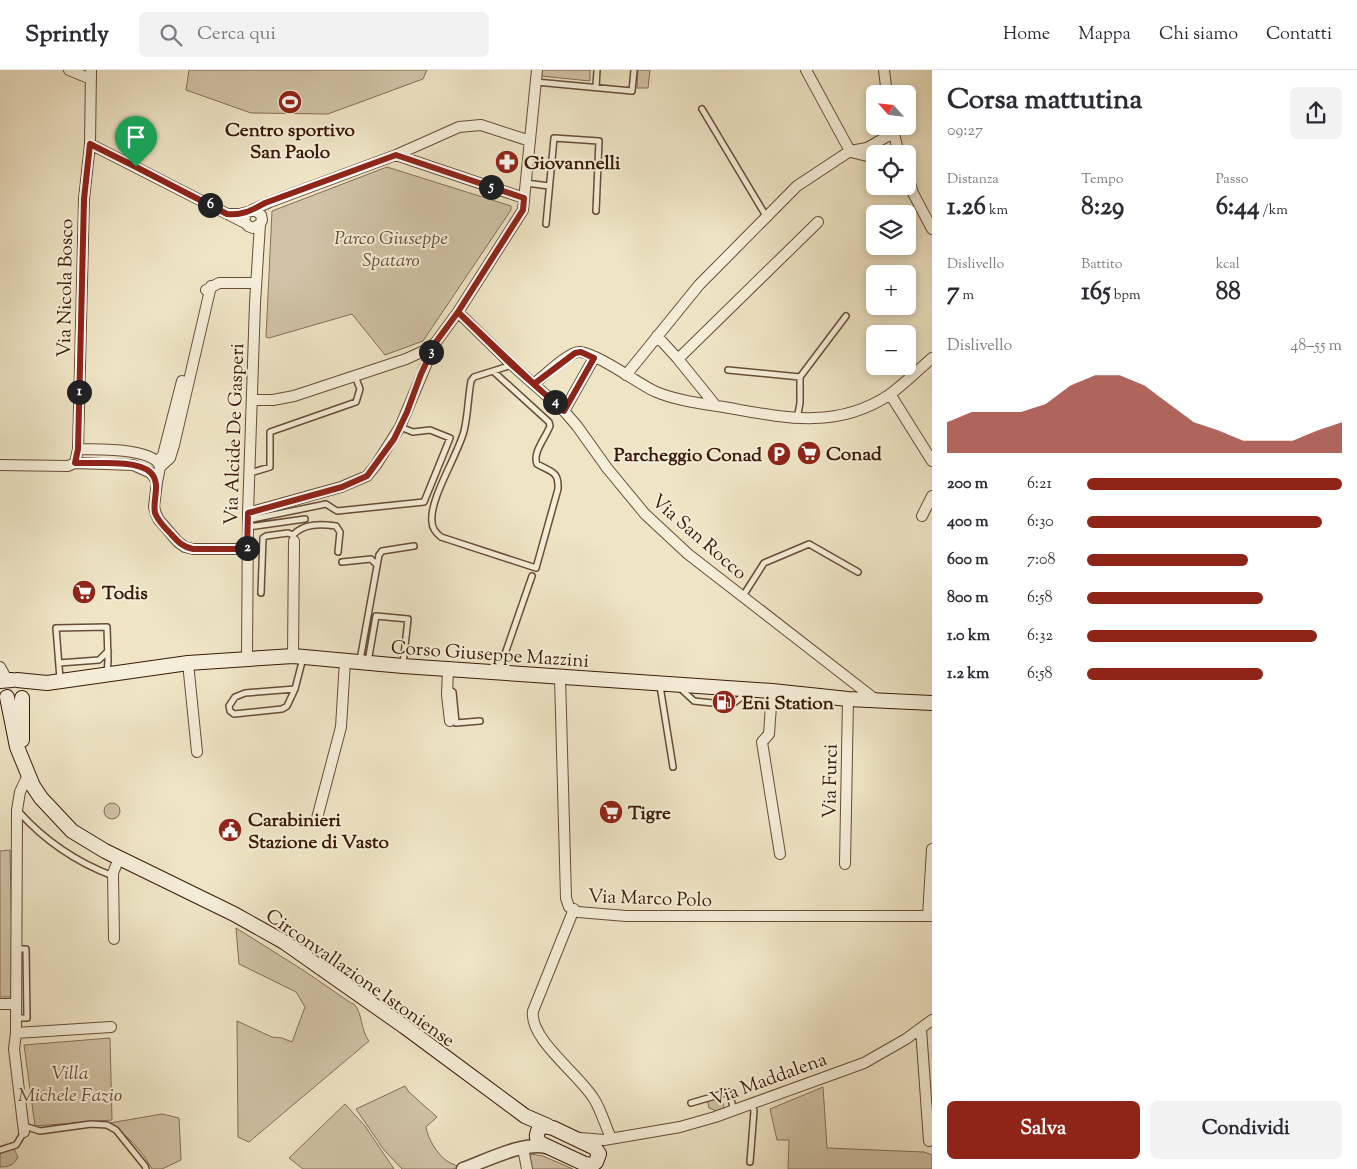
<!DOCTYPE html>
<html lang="it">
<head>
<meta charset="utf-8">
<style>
	:root { --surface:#fff; --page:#f2f2f3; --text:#2b2b33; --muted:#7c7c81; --line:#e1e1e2; --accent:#8f2418 }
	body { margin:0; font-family:"Sorts Mill Goudy",serif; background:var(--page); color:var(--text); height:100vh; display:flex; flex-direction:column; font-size:19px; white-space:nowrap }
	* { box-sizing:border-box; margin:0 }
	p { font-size:16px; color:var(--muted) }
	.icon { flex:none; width:28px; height:28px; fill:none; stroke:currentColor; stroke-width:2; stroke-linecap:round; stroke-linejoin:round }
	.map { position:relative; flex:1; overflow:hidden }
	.side { display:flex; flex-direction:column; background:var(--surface); width:425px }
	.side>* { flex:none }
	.needle { width:32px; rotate:297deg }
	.buttons { position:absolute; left:866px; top:15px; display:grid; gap:10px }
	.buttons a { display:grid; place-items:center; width:50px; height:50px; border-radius:8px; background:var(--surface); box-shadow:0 2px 8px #0003; font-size:25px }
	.pin { position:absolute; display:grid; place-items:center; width:42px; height:42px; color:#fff; margin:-51px -21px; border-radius:50% 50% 50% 0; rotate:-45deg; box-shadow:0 0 5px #0007 }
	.pin .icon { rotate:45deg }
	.km { position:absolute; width:25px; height:25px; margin:-12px; border-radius:50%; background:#222; color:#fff; font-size:14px; line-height:25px; text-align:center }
	.round { display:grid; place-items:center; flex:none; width:52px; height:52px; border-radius:8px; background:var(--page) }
	.headline { display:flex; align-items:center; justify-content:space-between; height:85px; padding:0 15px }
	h1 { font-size:28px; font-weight:700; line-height:38px }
	.figures { display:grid; grid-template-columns:repeat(3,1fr); gap:8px; height:85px; padding:5px 15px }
	.figures div { display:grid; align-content:center }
	.figures b { font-size:25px; font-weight:700 }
	.figures small { font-size:14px; font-weight:400 }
	.figures p { font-size:14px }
	.chart { height:140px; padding:10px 15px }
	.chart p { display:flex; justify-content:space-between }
	.chart svg { width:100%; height:90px; margin-top:5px; fill:var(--accent); opacity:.7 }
	.primary-button { display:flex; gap:10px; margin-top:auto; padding:10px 15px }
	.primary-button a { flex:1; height:58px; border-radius:8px; background:var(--accent); color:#fff; font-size:20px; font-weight:700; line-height:58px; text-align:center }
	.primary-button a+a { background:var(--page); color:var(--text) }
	ul { padding:0 15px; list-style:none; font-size:16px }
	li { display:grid; grid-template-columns:80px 60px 1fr; align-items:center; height:38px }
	li i { height:12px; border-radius:6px; background:var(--accent) }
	header { display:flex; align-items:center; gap:30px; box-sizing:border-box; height:70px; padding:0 25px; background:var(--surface); border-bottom:1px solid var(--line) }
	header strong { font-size:24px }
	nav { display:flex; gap:28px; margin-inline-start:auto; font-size:18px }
	.search { width:350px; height:45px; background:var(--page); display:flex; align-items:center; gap:12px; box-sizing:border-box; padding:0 18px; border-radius:8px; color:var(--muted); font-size:19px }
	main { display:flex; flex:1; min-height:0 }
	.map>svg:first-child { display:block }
	.green { fill:#d0c2a5; stroke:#856e56 }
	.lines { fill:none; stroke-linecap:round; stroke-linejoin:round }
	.service-casing { stroke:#674c37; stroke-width:8 }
	.minor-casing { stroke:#674c37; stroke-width:12 }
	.tertiary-casing { stroke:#674c37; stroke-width:15 }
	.secondary-casing { stroke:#3a1908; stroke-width:16 }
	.service { stroke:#f5eed9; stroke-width:5 }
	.minor { stroke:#f5eed9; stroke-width:10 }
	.tertiary { stroke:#f5eed9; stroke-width:12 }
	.secondary { stroke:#f5eed9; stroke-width:14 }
	.route-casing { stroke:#fff; stroke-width:10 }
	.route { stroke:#8f2418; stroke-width:6 }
	.labels { text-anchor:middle; stroke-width:4; stroke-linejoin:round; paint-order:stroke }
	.poi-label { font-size:19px; font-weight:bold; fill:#3a1908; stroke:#f5eed9; text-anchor:start }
	.park-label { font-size:19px; font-style:italic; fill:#674c37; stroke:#f5eed9 }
	.street-label { font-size:19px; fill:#3a1908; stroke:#f5eed9 }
</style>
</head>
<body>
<header>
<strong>Sprintly</strong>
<div class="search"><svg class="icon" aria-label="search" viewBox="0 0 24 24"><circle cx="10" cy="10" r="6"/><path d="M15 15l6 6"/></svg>Cerca qui</div>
<nav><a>Home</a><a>Mappa</a><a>Chi siamo</a><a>Contatti</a></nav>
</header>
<main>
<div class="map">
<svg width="932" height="1099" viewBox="0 0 932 1099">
	<rect width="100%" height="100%" fill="#efe5c5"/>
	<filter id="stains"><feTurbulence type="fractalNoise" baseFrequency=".004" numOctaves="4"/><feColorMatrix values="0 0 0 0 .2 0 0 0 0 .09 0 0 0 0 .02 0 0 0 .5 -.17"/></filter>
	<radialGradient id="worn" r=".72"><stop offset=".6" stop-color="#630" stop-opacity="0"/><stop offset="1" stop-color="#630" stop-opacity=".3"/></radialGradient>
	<!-- green -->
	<path class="green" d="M189,0H427L423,9L328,44L251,43L186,20Z
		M542,0H590V11L541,6Z
		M638,0H650L648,18H637Z
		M387,97L511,136V140L423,271L385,285L352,244L269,268L266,267L272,141Z
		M104 741a8 8 0 1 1 16 0a8 8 0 1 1-16 0Z
		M10,780L13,927H0V781Z
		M236,858L303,900L351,933L354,934C363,944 360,959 369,971L249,1072L238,1067L237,951L272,967L282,968L292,972L305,937L296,922L239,894Z
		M110,968L112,1050L35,1056L24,975Z
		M405,1016L409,1022L437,1047L426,1057C428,1069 437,1084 447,1091C451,1094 455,1094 458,1097L453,1099H402L384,1080L356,1039Z
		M823,1017L827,1078L924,1082L932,1085V1099H788L789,1070H777L770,1039Z
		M716,1028C721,1030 724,1032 724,1038L717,1041L709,1038L707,1030Z
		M345,1034L365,1056L394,1099H303L289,1088Z
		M162,1044L179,1048L181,1090L162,1099H152C142,1080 127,1066 110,1053Z
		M13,1077L18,1087C14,1095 9,1097 0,1097V1080Z
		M531,1084L543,1086L573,1099H531L529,1091Z"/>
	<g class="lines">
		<!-- service casing -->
		<g class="service-casing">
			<path id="service" d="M536,12L632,21L634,0
				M596,17L597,0
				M702,39L766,146
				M526,113L549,116
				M546,154L554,68L599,71L596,141
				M728,300L800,307
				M494,302L549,352L550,356C546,367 532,383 537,394C551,402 559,401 558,419L536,498L441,467C436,463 432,459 432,452C429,429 458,385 464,361C468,345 468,327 471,311L474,307L512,295
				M797,349L800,333V307L846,246
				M250,403L270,397V362L356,332L360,319L355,306
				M248,450L326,434L337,441L424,432L450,368L430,360L413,362L400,357
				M248,457L305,449
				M293,465C304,453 321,454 336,456L340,462L338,482
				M342,492L371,489L376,494
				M261,523L263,468L266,466L288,463L293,465L294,471
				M743,526L764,493L809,474L858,502
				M360,590L379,485L382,481L414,476
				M368,592L376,546L408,549L403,594
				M59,593L99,590L108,581
				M499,601L532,506
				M60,609L56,558L107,557L108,591L107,604
				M660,616L673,697
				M447,618L453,622L456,653L480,651
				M680,618L694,631L731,635L747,623
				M295,619L287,636L282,639L234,644L230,641L229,636L235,627L245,623L295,619L303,588
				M19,742C46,772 76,792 113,806
				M16,948H27L26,879H17
				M691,1033L729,1022L734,1041
				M24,1056L40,1061L91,1054L107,1055L116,1060L145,1096L146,1099
				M0,1080L16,1075L24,1062
				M750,1092L754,1041L752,1035"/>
		</g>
		<!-- minor casing -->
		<g class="minor-casing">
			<path id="minor" d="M69,0L91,9
				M806,0L850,81
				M884,0L887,24
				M892,56L899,84
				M90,74L245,153
				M867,78L880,79L893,84
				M851,82L875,88
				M396,85L524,128
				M908,107L913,123L932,159
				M252,140L270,132L396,85L459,57L481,55L530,71
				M230,144H240L255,140L261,145L262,150L260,154L253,158L248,156L244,151L246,143
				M211,216L174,375L170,388L160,397L157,412L154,437L156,444L159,450L178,472L185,477L193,479H247
				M206,220L219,213H256
				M458,242L512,295L564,341L577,356L607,398L645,444L688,484L876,630
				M657,266L678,289L716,336
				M678,289L818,152
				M626,305L699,215L797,116L850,81L867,78L893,63
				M534,314C543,307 569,281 580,282C598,284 636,312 654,321C679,332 708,334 735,339C790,349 839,358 889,325C904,314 918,300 932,288
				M890,324L932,391
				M252,330H273L294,326L406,289L428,279L436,272L458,242L523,140L537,0
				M564,341L594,288
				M78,379C96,380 152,377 160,396
				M158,391L163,385L182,311
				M75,393L78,379L84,129L90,74L91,0
				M0,395L68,396L75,393L133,395L151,403L157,412
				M248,443L341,417L367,406L376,395L400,357L434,276
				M922,446L932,426
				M293,586L294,471
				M247,588L248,443L255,233L260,154
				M188,593L197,682
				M0,597L5,606L12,610
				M448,599L447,625L450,651
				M560,607L566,828L569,837L578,842L626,846H932
				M772,621L769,664L762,672L780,784
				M28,705L20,722L17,740L16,963L111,957
				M316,752L341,657L345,591
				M845,794L848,629
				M574,839L533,941C529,969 579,1004 594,1029C601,1040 605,1055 611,1068
				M928,846L932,779
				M114,869L113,803L119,788
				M0,934H16
				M921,959L929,1071
				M16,963L14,979L24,1062
				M580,1068L604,1070L680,1057L715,1047L864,993L906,969L932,950
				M523,1078L527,1099"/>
		</g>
		<!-- tertiary casing -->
		<g class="tertiary-casing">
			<path id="tertiary" d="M463,1099C485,1091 525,1071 546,1077"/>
		</g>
		<!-- secondary casing -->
		<g class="secondary-casing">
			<path id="secondary" d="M17,610L47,613L188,593L293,586L403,596L772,621L848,629L932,633
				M0,611L12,610
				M7,627L17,677L33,716L41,728L72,761L105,781L234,844L284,872L405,957L525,1046L548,1056
				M22,628V670
				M543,1056L553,1058L595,1078L599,1084L596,1092L592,1095L585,1094L542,1074C534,1069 536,1061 543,1056Z"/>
		</g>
		<!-- service -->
		<use href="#service" class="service"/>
		<!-- minor -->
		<use href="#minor" class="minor"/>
		<!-- tertiary -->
		<use href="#tertiary" class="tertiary"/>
		<!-- secondary -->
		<use href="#secondary" class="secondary"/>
	</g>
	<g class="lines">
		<!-- route casing -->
		<g class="route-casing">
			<path id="route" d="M136,97L90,74L84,129L78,379L75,393C94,394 136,389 150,402C162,413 152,430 155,443C158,451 165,458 171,464C178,472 183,477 193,479H247L248,443L342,417L367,406L394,369L407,342L421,304L436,272L458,242L534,314L575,283L581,282L594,288L564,341L512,295L458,242L523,140L524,128L396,85L265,133C252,140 242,146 227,144L136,97"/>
		</g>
		<!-- route -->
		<use href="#route" class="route"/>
	</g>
	<!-- icons -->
	<defs>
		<g id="stadium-disc" transform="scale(1.25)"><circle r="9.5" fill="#8f2418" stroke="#f5eed9"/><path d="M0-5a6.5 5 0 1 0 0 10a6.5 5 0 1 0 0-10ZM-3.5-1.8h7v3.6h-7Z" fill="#fff"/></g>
		<g id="pharmacy-disc" transform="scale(1.25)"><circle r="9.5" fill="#8f2418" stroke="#f5eed9"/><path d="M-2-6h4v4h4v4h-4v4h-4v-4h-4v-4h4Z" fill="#fff"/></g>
		<g id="supermarket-disc" transform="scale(1.25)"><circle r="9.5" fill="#8f2418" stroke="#f5eed9"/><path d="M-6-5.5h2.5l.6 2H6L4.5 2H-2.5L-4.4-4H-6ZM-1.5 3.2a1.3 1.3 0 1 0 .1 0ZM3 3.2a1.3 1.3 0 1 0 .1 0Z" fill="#fff"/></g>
		<g id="parking-disc" transform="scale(1.25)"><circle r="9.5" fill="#8f2418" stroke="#f5eed9"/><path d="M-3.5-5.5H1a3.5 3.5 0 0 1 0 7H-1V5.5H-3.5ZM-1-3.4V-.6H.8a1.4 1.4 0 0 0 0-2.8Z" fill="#fff"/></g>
		<g id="fuel-disc" transform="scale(1.25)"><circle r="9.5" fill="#8f2418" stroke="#f5eed9"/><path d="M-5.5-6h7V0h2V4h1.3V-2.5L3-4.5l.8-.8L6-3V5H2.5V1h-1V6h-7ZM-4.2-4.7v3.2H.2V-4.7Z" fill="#fff"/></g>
		<g id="civic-disc" transform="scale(1.25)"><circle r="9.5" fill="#8f2418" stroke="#f5eed9"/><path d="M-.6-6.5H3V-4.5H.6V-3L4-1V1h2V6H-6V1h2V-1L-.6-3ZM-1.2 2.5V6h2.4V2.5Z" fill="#fff"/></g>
	</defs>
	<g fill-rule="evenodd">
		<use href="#stadium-disc" x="290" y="32"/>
		<use href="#pharmacy-disc" x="507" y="92"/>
		<use href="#supermarket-disc" x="809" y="383"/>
		<use href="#parking-disc" x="779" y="384"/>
		<use href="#supermarket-disc" x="84" y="522"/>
		<use href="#fuel-disc" x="724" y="632"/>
		<use href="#supermarket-disc" x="611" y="742"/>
		<use href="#civic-disc" x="230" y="760"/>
	</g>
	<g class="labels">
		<!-- poi labels -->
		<g class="poi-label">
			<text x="290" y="66" text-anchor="middle">Centro sportivo<tspan x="290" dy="22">San Paolo</tspan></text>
			<text x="524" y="99">Giovannelli</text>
			<text x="826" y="390">Conad</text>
			<text x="762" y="391" text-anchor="end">Parcheggio Conad</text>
			<text x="102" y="529">Todis</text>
			<text x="742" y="639">Eni Station</text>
			<text x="628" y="749">Tigre</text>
			<text x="248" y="756">Carabinieri<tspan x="248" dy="22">Stazione di Vasto</tspan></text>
		</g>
		<!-- park labels -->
		<g class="park-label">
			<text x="391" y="174">Parco Giuseppe<tspan x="391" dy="22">Spataro</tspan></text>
			<text x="70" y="1009">Villa<tspan x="70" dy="22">Michele Fazio</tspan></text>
		</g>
		<!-- street labels -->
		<g class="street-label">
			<text transform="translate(64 218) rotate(-89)" y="7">Via Nicola Bosco</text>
			<text transform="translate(233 364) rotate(-88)" y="7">Via Alcide De Gasperi</text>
			<text transform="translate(700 466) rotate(41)" y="7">Via San Rocco</text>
			<text transform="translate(490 583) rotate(4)" y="7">Corso Giuseppe Mazzini</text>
			<text transform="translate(829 711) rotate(-89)" y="7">Via Furci</text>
			<text transform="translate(650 827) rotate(2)" y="7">Via Marco Polo</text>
			<text transform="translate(361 907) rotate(35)" y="7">Circonvallazione Istoniense</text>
			<text transform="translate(768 1008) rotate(-20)" y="7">Via Maddalena</text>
		</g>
	</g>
	<rect width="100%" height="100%" filter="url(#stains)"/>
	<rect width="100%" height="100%" fill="url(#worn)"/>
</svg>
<div class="buttons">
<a><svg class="needle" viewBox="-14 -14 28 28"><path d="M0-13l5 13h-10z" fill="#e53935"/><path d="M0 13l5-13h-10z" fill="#7c7c81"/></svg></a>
<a><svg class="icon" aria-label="locate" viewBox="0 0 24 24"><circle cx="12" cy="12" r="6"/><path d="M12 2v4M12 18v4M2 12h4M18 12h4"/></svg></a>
<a><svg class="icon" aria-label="layers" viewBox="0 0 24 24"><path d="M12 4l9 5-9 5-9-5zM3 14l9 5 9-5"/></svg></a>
<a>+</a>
<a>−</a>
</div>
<div class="pin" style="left:136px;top:97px;background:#1e9e55"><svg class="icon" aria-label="arrive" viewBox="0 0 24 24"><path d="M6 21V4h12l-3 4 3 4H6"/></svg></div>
<b class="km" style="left:79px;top:322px">1</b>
<b class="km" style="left:247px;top:478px">2</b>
<b class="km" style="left:431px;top:282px">3</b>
<b class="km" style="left:555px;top:332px">4</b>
<b class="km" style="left:491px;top:117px">5</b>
<b class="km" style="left:210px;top:135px">6</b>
</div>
<section class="side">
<div class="headline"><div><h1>Corsa mattutina</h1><p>09:27</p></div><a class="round"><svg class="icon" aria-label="share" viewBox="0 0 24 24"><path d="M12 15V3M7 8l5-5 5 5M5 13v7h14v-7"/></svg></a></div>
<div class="figures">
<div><p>Distanza</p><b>1.26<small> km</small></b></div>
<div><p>Tempo</p><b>8:29</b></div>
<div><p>Passo</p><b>6:44<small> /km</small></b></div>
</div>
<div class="figures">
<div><p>Dislivello</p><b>7<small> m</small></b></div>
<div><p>Battito</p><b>165<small> bpm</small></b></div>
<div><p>kcal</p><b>88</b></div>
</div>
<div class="chart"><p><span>Dislivello</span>48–55 m</p>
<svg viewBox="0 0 160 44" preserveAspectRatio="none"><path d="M0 44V29L10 24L20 24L30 24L40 20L50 11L60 6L70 6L80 11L90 20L100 29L110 33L120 38L130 38L140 38L150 33L160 29V44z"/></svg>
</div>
<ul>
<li><b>200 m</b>6:21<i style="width:100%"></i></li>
<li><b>400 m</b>6:30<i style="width:92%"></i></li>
<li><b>600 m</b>7:08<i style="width:63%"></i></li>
<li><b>800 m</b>6:58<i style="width:69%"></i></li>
<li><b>1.0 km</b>6:32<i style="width:90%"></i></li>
<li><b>1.2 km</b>6:58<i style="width:69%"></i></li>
</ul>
<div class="primary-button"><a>Salva</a><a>Condividi</a></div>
</section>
</main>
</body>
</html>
